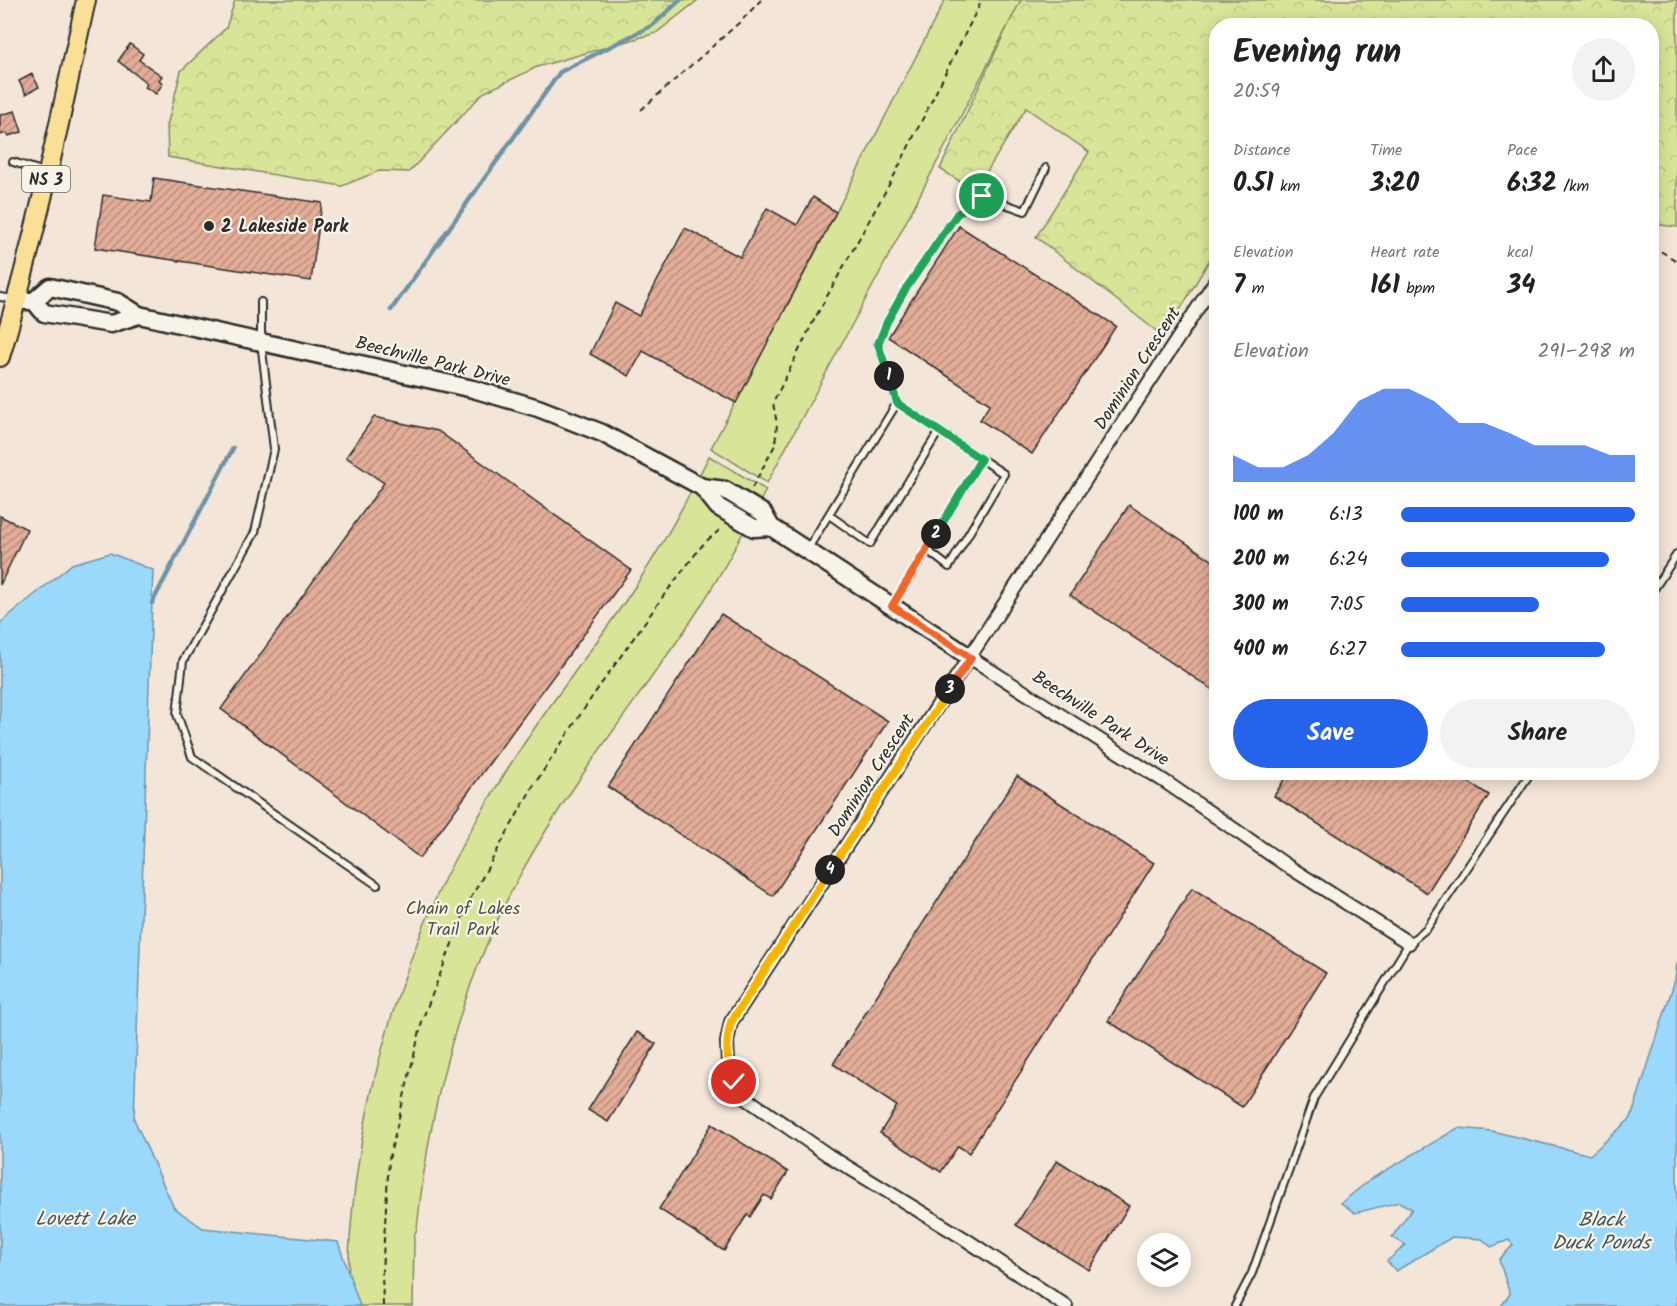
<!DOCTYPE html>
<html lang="en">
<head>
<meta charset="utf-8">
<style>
	:root { --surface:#fff; --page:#f2f2f2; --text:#222; --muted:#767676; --accent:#2563eb }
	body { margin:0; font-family:Kalam,sans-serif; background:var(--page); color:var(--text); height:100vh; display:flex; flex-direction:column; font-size:22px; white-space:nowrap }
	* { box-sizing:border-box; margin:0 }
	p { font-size:20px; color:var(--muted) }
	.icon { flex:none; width:33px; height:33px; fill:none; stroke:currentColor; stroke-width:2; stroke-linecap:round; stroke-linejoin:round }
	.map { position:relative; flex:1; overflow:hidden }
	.drawer { position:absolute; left:1209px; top:18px; width:450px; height:762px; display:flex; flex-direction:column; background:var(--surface); border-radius:24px; box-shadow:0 3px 15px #0003 }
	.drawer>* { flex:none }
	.controls { position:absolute; left:1137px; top:1233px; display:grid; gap:12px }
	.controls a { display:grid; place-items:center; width:54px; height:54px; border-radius:50%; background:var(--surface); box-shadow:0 3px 15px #0003; font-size:30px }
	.pin { position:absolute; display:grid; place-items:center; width:51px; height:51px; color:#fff; margin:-26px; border:3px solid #fff; border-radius:50%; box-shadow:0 2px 6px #0007 }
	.km { position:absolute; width:30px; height:30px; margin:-15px; border-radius:50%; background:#222; color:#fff; font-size:16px; line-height:30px; text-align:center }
	.round { display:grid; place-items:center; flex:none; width:63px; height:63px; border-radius:32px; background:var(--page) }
	.headline { display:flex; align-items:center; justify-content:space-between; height:102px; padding:0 24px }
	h1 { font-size:33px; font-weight:800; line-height:45px }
	.stats { display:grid; grid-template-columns:repeat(3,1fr); gap:9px; height:102px; padding:6px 24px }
	.stats div { display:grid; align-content:center }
	.stats b { font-size:26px; font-weight:800 }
	.stats small { font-size:16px; font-weight:400 }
	.stats p { font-size:16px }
	.chart { height:168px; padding:12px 24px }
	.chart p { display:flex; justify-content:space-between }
	.chart svg { width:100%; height:108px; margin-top:6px; fill:var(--accent); opacity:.7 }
	.button { display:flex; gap:12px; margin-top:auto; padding:12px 24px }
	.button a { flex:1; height:69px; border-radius:36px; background:var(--accent); color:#fff; font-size:24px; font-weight:800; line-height:69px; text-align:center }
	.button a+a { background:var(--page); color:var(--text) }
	ul { padding:0 24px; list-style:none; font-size:20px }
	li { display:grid; grid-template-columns:96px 72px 1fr; align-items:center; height:45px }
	li i { height:15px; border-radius:8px; background:var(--accent) }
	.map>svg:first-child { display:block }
	.forest { fill:url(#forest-crowns); stroke:#828862; stroke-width:1.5 }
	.park { fill:#d8e598; stroke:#828862; stroke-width:1.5 }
	.water { fill:#9ad9fb; stroke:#6e93a8; stroke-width:1.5 }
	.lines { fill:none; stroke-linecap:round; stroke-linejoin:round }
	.stream { stroke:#6e93a8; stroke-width:4.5 }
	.building { fill:url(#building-hatch); stroke:#2b2b2b; stroke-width:1.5 }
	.lane-casing { stroke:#2b2b2b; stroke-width:10 }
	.street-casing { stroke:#2b2b2b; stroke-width:16 }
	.secondary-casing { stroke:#2b2b2b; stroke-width:21 }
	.primary-casing { stroke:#2b2b2b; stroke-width:22 }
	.path { stroke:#2b2b2b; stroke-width:2; stroke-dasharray:6 4.5; stroke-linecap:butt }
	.lane { stroke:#f7f3e8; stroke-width:6 }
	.street { stroke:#f7f3e8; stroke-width:12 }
	.secondary { stroke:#f7f3e8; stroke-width:16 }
	.primary { stroke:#fadf96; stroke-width:18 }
	.split-1-casing { stroke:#fff; stroke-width:12 }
	.split-2-casing { stroke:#fff; stroke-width:12 }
	.split-3-casing { stroke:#fff; stroke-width:12 }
	.split-4-casing { stroke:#fff; stroke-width:12 }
	.split-5-casing { stroke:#fff; stroke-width:12 }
	.split-1 { stroke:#22a559; stroke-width:8 }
	.split-2 { stroke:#22a559; stroke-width:8 }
	.split-3 { stroke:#f0652b; stroke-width:8 }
	.split-4 { stroke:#f5b400; stroke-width:8 }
	.split-5 { stroke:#f5b400; stroke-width:8 }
	.poi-dot { fill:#2b2b2b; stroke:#f7f3e8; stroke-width:2 }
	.labels { text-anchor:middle; stroke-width:4.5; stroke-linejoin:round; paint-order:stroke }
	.shield { fill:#f7f3e8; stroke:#686764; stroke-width:1.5 }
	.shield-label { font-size:16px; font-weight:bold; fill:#2b2b2b }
	.poi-label { font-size:18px; font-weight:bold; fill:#2b2b2b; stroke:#f7f3e8; text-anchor:start }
	.street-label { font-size:18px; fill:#2b2b2b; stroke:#f7f3e8 }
	.park-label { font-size:18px; fill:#4e5041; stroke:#f7f3e8 }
	.water-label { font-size:20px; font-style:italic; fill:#47565f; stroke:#f7f3e8 }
</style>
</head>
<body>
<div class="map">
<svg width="1677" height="1306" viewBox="0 0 1677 1306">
	<defs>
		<pattern id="forest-crowns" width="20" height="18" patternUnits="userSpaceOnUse" patternTransform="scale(1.5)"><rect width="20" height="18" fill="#d8e598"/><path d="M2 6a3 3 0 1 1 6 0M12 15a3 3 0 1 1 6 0" fill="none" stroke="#bac583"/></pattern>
		<pattern id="building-hatch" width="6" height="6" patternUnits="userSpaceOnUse" patternTransform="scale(1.5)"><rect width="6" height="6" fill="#e3ad98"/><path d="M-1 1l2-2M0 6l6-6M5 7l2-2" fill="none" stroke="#b88d7c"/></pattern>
	</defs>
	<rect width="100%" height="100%" fill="#f3e5d8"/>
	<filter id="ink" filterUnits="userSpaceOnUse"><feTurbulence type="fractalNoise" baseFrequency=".0167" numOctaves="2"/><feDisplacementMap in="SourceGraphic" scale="12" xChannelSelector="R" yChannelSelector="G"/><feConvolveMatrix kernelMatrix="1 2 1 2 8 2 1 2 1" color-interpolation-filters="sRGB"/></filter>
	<g filter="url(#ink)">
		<!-- forest -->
		<path class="forest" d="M235,0H698L656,33L537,67L483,93L409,172L379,171L342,186L168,157L167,126L181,71L226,28Z
			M1020,0H1677V227L1652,224V26H1216V249L1164,337L1036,237L1089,152L1026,108L975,191L940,169Z"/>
		<!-- park -->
		<path class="park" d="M945,0H1021L878,276L767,483L711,448L809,265Z
			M709,456L766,490C742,535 718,581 689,624C632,707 569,786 520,875C461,984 429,1106 417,1229L414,1236L413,1306H348C347,1165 380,1022 438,893C458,849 484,807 510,765C550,701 599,643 640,579C666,540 688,498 709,456Z"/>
		<!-- water -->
		<path class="water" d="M110,553L153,570L134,1119L174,1208L203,1228L338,1242L360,1306H0V623L72,564Z
			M1677,963V1306H1501L1510,1294L1499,1260L1513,1245L1509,1240L1491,1247L1482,1239L1452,1237L1396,1271L1387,1261L1406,1245L1392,1237L1412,1209L1399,1202L1355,1213L1341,1203L1371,1179L1458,1128L1492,1131L1590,1155L1631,1118L1675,980Z"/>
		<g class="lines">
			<!-- stream -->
			<path class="stream" d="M391,310L560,72L653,25L680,0
				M152,603L233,448"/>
		</g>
		<!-- building -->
		<path class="building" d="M130,44L143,54L139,60L162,76L159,80L163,83L156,94L145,87L147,83L118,61Z
			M32,74L39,87L26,94L19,81Z
			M15,111L22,132L8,136L7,133L0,135V115Z
			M154,178L322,203L311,281L95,248L103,195L151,202Z
			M813,197L836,212L736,403L643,351L629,376L590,354L615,303L639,316L685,228L740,257L767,208L797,225Z
			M959,226L1116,326L1032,454L980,420L990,404L888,337Z
			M374,417L438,431L631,570L420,858L221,709L384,483L346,457Z
			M1129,505L1216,563V692L1070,595Z
			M0,516L27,529L0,585Z
			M721,614L888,721L773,896L608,787Z
			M1289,772H1453L1489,795L1427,893L1274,796Z
			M1017,776L1154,863L969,1153L958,1146L941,1172L880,1133L897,1106L833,1064Z
			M1192,888L1326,973L1242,1107L1108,1021Z
			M637,1032L656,1044L608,1122L588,1110Z
			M712,1124L788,1172L771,1199L764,1195L750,1217L747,1215L724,1251L659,1209Z
			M1057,1160L1129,1206L1089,1270L1016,1225Z"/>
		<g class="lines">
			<!-- lane casing -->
			<g class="lane-casing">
				<path id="lane" d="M13,162L45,172
					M0,297L14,299
					M261,302V342L274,449L255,532L183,661L177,714L192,757L377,885
					M897,403L878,344L887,322L905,290L957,214L982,196L1025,211L1046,168
					M829,515L870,544L939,431
					M807,550L897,403L1004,474L949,567L927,550L892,606
					M927,550L981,459
					M1652,592L1677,554
					M1235,1306L1252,1273L1314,1098L1409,943L1427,928L1531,772"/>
			</g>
			<!-- street casing -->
			<g class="street-casing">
				<path id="street" d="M971,658L1167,783L1286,865L1409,943
					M1066,1306L965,1239L828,1155L743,1096L734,1082L728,1063L727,1042L731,1022L1216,280"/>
			</g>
			<!-- secondary casing -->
			<g class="secondary-casing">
				<path id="secondary" d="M25,301H34L44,313L111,324L139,315
					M34,301L50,287L118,302L139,315L473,389L538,408L602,433L702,487L725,490L763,513L771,527L971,658
					M702,487L718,507L754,528L771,527"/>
			</g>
			<!-- primary casing -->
			<g class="primary-casing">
				<path id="primary" d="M0,357C35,240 60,120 86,0"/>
			</g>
			<!-- path -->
			<path class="path" d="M641,110L741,21L761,0
				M1652,246L1677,261
				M752,488L775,445L777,424L773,403L815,318L895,174L982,0
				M383,1306L382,1272L389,1159L423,1018L468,903L532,788L592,697L664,595L704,543L722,528"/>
			<!-- lane -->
			<use href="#lane" class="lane"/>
			<!-- street -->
			<use href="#street" class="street"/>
			<!-- secondary -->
			<use href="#secondary" class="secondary"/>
			<!-- primary -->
			<use href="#primary" class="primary"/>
		</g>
	</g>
	<g class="lines" filter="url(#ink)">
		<!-- split-1 casing -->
		<g class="split-1-casing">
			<path id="split-1" d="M889,376L878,344L887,322L905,290L957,214L982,196"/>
		</g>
		<!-- split-2 casing -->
		<g class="split-2-casing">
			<path id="split-2" d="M889,376L897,403L981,459L936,534"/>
		</g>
		<!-- split-3 casing -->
		<g class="split-3-casing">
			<path id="split-3" d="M936,534L892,606L971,658L950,689"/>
		</g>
		<!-- split-4 casing -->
		<g class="split-4-casing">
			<path id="split-4" d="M830,870L950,689"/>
		</g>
		<!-- split-5 casing -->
		<g class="split-5-casing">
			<path id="split-5" d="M734,1082C726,1062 725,1043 731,1022L830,870"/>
		</g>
		<!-- split-1 -->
		<use href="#split-1" class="split-1"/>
		<!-- split-2 -->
		<use href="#split-2" class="split-2"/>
		<!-- split-3 -->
		<use href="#split-3" class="split-3"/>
		<!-- split-4 -->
		<use href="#split-4" class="split-4"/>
		<!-- split-5 -->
		<use href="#split-5" class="split-5"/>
	</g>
	<!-- markers -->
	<circle class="poi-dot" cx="209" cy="226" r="6"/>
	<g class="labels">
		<!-- shield labels -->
		<rect class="shield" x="22" y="166" width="48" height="26" rx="4.5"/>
		<g class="shield-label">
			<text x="46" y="185">NS 3</text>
		</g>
		<!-- poi labels -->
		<g class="poi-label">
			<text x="221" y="232">2 Lakeside Park</text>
		</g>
		<!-- street labels -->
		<g class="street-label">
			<text transform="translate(433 361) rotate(14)" y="6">Beechville Park Drive</text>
			<text transform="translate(1137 368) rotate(-57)" y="6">Dominion Crescent</text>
			<text transform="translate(1101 718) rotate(33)" y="6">Beechville Park Drive</text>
			<text transform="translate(871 775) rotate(-57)" y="6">Dominion Crescent</text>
		</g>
		<!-- park labels -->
		<g class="park-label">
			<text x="463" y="914">Chain of Lakes<tspan x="463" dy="21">Trail Park</tspan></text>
		</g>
		<!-- water labels -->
		<g class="water-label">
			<text x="85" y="1225">Lovett Lake</text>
			<text x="1601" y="1226">Black<tspan x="1601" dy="23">Duck Ponds</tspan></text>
		</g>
	</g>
</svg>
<div class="controls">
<a><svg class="icon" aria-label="layers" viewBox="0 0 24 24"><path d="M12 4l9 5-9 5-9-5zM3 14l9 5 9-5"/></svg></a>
</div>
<div class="pin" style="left:982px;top:196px;background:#1e9e55"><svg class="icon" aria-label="arrive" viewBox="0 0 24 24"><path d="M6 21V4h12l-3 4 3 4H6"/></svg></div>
<div class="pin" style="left:734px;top:1082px;background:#d93025"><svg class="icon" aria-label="check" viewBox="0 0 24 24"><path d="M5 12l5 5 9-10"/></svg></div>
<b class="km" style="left:889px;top:376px">1</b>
<b class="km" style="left:936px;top:534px">2</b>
<b class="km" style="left:950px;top:689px">3</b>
<b class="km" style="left:830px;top:870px">4</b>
<section class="drawer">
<div class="headline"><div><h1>Evening run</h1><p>20:59</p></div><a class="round"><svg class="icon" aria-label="share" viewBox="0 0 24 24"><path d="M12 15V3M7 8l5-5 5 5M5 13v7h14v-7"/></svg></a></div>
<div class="stats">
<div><p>Distance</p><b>0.51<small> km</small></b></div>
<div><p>Time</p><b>3:20</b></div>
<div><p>Pace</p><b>6:32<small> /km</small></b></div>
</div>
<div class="stats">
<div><p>Elevation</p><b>7<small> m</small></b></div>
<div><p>Heart rate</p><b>161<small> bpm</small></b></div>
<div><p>kcal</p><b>34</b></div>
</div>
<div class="chart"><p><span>Elevation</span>291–298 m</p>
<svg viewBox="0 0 160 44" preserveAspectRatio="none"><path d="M0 44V33L10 38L20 38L30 33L40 24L50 11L60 6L70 6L80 11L90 20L100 20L110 24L120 29L130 29L140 29L150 33L160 33V44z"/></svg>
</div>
<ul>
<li><b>100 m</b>6:13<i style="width:100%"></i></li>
<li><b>200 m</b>6:24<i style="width:89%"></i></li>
<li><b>300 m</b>7:05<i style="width:59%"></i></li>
<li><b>400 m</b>6:27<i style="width:87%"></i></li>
</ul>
<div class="button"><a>Save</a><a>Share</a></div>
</section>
</div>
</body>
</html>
